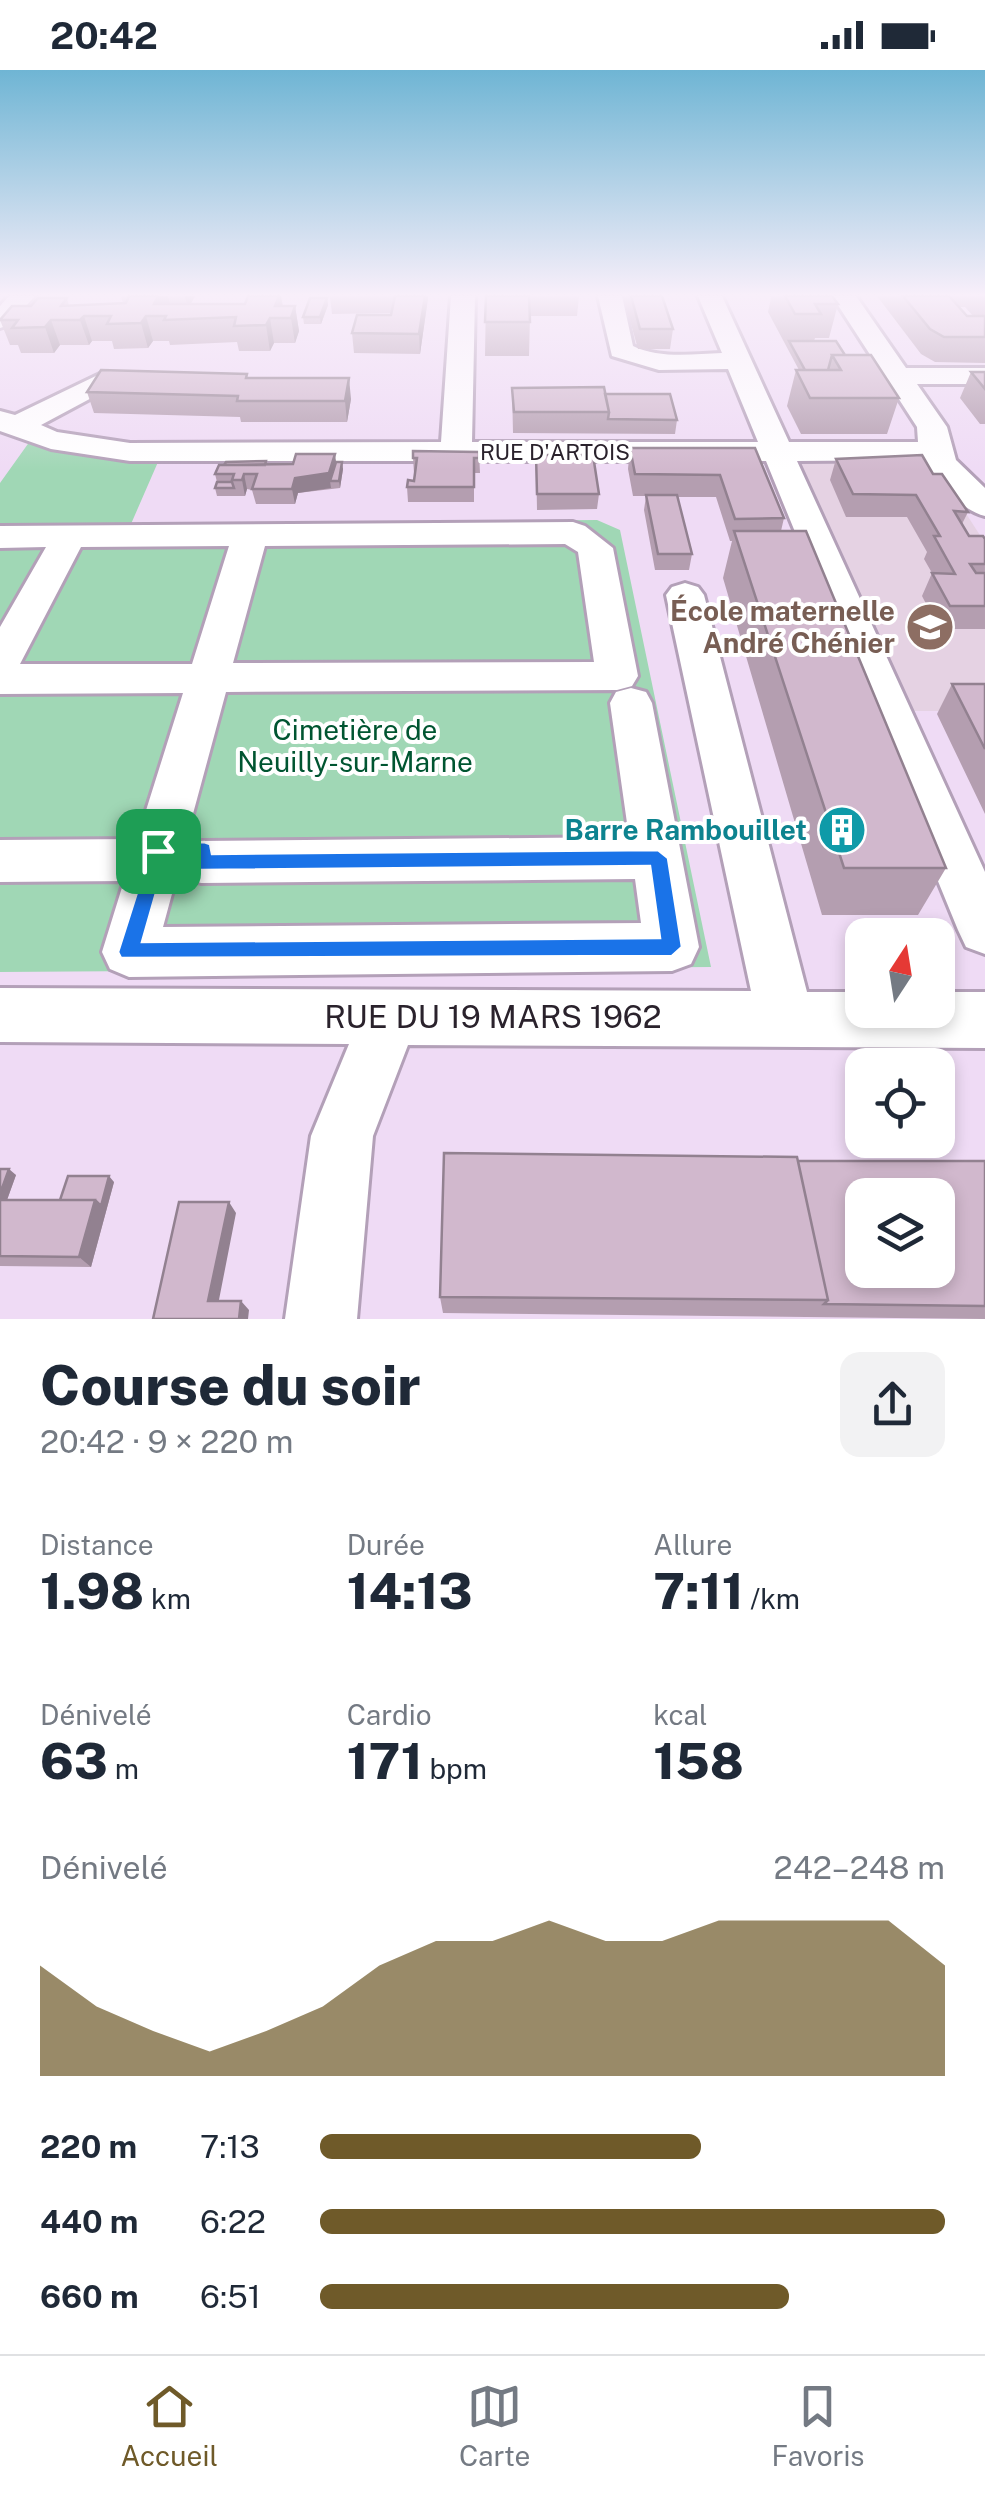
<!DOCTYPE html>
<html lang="fr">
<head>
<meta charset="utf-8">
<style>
	:root { --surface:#fff; --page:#f2f2f3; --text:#1f2937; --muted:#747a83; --line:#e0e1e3; --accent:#6f5a29 }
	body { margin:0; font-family:"Public Sans",sans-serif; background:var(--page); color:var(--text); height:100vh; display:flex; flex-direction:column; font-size:38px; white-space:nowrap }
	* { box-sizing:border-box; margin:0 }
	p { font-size:32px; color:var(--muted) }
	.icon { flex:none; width:55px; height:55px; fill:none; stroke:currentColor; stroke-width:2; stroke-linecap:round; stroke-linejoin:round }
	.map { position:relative; height:1249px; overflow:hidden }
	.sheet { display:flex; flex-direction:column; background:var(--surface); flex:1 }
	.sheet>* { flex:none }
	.needle { width:65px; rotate:12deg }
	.buttons { position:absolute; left:845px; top:848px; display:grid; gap:20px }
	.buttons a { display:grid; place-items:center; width:110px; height:110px; border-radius:20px; background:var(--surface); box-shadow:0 5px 15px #0003; font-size:50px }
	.pin { position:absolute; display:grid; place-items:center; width:85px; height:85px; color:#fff; margin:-42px; border-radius:20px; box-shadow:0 5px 15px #0006 }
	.round { display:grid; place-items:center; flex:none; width:105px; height:105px; border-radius:20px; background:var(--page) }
	.summary { display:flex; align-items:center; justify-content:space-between; height:170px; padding:0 40px }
	h1 { font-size:55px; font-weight:800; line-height:75px }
	.figures { display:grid; grid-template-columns:repeat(3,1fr); gap:15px; height:170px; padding:10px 40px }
	.figures div { display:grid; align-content:center }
	.figures b { font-size:50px; font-weight:800 }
	.figures small { font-size:28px; font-weight:400 }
	.figures p { font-size:28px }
	.chart { height:280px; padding:20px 40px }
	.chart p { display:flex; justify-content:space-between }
	.chart svg { width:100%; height:180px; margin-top:10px; fill:var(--accent); opacity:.7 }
	ul { padding:0 40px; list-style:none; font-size:32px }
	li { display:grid; grid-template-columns:160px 120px 1fr; align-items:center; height:75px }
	li i { height:25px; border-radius:12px; background:var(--accent) }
	.status { display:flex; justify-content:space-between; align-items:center; height:70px; padding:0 50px; background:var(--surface); direction:ltr }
	.status svg { height:28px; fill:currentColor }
	.dock { display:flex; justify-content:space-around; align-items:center; height:140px; border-top:2px solid var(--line); background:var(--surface); font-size:28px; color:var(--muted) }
	.dock a { display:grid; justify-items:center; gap:5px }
	.dock .current { color:var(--accent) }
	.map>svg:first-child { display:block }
	.education { fill:#e5d2e3 }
	.green { fill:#a0d7b5 }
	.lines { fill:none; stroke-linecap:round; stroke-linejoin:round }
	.minor-casing { stroke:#b3a0b8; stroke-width:6 }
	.minor { fill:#fff; fill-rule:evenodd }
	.wall { fill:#b49eb0; fill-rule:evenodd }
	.shaded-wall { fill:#928190 }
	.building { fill:#d1b8cd; stroke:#928190; stroke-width:2.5; fill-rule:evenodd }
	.route { fill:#1a73e8; stroke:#fff; stroke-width:2.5; fill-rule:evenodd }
	.labels { text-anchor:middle; stroke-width:8; stroke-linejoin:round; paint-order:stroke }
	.far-street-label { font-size:22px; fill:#2a222c; stroke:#fff }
	.education-label { font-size:28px; font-weight:bold; fill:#785e54; stroke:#fff; text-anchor:end }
	.park-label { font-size:28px; fill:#005531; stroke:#fff }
	.culture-label { font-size:28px; font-weight:bold; fill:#0d838f; stroke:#fff; text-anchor:end }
	.near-street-label { font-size:32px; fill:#2a222c; stroke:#fff }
</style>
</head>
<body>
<div class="status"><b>20:42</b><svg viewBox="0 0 49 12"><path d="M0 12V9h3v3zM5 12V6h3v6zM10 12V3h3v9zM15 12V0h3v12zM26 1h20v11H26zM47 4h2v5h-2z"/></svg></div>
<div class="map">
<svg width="985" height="1249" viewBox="0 0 985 1249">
	<rect width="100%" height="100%" fill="#efdbf5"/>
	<!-- education -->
	<path class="education" d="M797,390L894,391L921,395L945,411L985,473V641H913Z"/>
	<!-- green -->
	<path class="green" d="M30,371L77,383L158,392L131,454L597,450L620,460L711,897L0,902V413Z"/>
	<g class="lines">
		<!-- minor casing -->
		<g class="minor-casing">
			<path id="minor" d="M9,226H35L9,255L0,258V236Z
				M451,226H475L472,372H758L728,299L659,300L612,286L598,226H622L633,276C659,289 694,284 722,283L698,226H722L789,372H918L917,357L832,226H856L906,298H985V314H917L947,357L956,390L985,418V446C960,440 938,412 925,390L797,391L985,802V884L966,877L958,860L766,391H130L51,379L0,361V341L15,345L102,303L112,305L116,311L112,317L41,355L57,362L130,373L441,372Z
				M573,452L585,456L613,478L638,606L632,616L617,620L226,622L184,777L201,771L629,767L610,633L616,622L631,618L646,622L652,633L699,877L691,894L672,901L129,907L110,899L102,882L124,811L0,812V770L137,769L183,623L0,624V557L46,477L0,478V456ZM565,474L578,482L594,592L233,593L265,476ZM229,476L192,594H20L81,477ZM179,798L183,807L201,813L635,809L641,853L163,857Z
				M685,513L698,517L704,525L807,922H862V940H938V922H985V978L408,975L373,1066L357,1249H285L311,1066L349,974L0,972V918L751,921L666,525L672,517Z"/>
		</g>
		<!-- minor -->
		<use href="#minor" class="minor"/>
	</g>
	<!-- wall -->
	<path class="wall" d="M121,226H195L191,234H245L248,226H281L283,236H295L299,261L295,273H274L270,281H239L237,272L170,275L169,271H153L148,278L114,279L112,271H92L89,275H60L54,283H21L18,275H10L0,250L31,236L67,228L69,236L123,233Z
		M330,226H428L420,284L354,283L352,263L391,245V243L332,244Z
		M486,226H579L577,246H530L529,286H485Z
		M623,226H662L673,259L670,279H638Z
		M770,226H832L838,234L829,268H815L814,271L845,285L899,328L887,364H801L787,336L796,300H799L768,242L771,228Z
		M877,226H985V293L935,292L921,284ZM959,237H965L973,246H967Z
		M327,228L328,235L321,254H304L303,247Z
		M971,302H985V354H980L960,328Z
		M248,308L351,329L347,352H241L240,347L94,343L87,322Z
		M512,318L605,324L677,350L675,364L513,363Z
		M630,378H755L784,448L781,461L946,798L918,845H822L723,508L732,471H730L716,427H678L692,484L689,500H655L644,440L646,426H633L628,399Z
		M479,382L480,403H474V432H408L407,417L414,411L415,403H414L413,388Z
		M536,385L599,424L597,439L537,440Z
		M836,389L933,404L968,442L962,454L969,466L985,469V559H939L922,526L932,503L924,489L927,482L907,447H846L830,410Z
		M266,391L267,395L336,392L343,399L340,418L298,423L295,434H256L252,420L247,419L245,426H217L215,418L217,412L215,404Z
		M952,614H985V744L937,644Z
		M798,1091H985V1249L443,1243L440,1227Z
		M0,1099L16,1105L7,1130H60L114,1112L91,1197L0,1196Z"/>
	<!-- shaded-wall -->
	<path class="shaded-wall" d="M158,226H168L171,239L154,234Z
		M185,226H195L188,238Z
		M279,226H281L284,247L275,236Z
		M425,226H428V229L420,284L419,264Z
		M327,228L328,235L321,254L320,247Z
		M295,236L299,261L295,273L291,248Z
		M84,246L92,271L89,275L80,250Z
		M146,246L153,271L148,278L141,253Z
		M270,248L274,273L270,281L266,255Z
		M51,250L60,275L54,283L45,257Z
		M349,308L351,329L347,352L345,331Z
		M335,384L337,399L330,411L331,418L298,423L295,434L292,419L295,408Z
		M342,392L343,399L340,418L339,411Z
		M244,404L247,419L245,426L242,410Z
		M9,1099L16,1105L3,1141L0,1138V1124Z
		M109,1106L114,1112L91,1197L79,1187L95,1130Z
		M229,1132L236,1143L217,1240L208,1231Z
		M241,1231L249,1240L248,1249H239Z"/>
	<!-- building -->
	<path class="building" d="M129,226H158L154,234H245L248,226H279L275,236H295L291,248H270L266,255L234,256L236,247L164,250L166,246H146L141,253L107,254L111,246H84L80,250H51L45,257L12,258L18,250H0L12,236H31L38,228H67L61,236L126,233Z
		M395,226H425L419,264L352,263L357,245H391Z
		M486,226H529L530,252H485Z
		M631,226H662L673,259H640Z
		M785,226H832L838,234H815L821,244H795Z
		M903,226H949L967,246H985V267H944L930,259Z
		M310,228H327L320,247H303Z
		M789,271H836L845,285H832L828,300H805Z
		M832,285H871L899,328H810L796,300H841Z
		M101,300L247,304L246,308H349L345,331H237L238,326L87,322Z
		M971,302H985V319Z
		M604,317L609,342H514L512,318Z
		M605,324H670L677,350L608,349L609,342Z
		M630,378H755L784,448L735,449L720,405L635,404Z
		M413,381L479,382V388H474V417H407L408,410L414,411L417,388H413Z
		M296,384H335L329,403L295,408L292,419H252L257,404H244L242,410H232L234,404H215L219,395L293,394Z
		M536,385H593L599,424H537Z
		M922,385L933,404H942L968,442L954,441L969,466H983L985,469V494H970L976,503H985V536H950L932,503L955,504L934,466H940L916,425L853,424L836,389Z
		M266,391L265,395H224L226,392Z
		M336,392H342L339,411H330Z
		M217,412H232L234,418H215Z
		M646,425H677L692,484H658Z
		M734,461H806L946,798H844Z
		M952,614H985V679Z
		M444,1083L797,1087L828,1230L440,1227Z
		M798,1091H985V1236L824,1234L828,1230ZM862,1125H938V1200H862Z
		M0,1099H9L0,1124Z
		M68,1106H109L101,1136L95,1130H60Z
		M0,1130H95L79,1187L0,1186Z
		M179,1132H229L208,1231H241L239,1249H153Z"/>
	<!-- sky -->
	<linearGradient id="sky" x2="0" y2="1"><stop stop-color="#6fb5d4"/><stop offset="0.56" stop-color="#f8effa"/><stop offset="1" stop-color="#f8effa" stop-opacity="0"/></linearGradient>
	<rect width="985" height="401" fill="url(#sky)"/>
	<!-- route -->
	<path class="route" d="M204,772L210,774L212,784L658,780L668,788L682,877L672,886L121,888L118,882L152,775ZM166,788H192L194,798L201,800L650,796L660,868L142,872Z"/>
	<!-- icons -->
	<defs>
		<g id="school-disc" transform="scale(2.5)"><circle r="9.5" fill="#8d6e63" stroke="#fff"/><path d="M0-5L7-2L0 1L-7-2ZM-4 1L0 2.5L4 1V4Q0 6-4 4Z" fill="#fff"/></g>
		<g id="building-disc" transform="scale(2.5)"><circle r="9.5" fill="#0f9aa8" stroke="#fff"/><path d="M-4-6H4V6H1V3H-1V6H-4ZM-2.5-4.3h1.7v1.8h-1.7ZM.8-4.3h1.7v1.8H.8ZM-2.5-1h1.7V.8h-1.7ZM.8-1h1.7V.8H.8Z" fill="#fff"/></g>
	</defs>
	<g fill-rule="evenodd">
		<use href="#school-disc" x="930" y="557"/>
		<use href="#building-disc" x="842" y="760"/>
	</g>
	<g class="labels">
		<!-- far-street labels -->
		<g class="far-street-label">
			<text x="555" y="390">RUE D'ARTOIS</text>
		</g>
		<!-- education labels -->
		<g class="education-label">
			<text x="895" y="551">École maternelle<tspan x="895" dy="32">André Chénier</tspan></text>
		</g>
		<!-- park labels -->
		<g class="park-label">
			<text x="355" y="670">Cimetière de<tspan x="355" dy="32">Neuilly-sur-Marne</tspan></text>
		</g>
		<!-- culture labels -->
		<g class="culture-label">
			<text x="807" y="770">Barre Rambouillet</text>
		</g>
		<!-- near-street labels -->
		<g class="near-street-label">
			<text x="493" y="958">RUE DU 19 MARS 1962</text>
		</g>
	</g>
</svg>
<div class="buttons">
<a><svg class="needle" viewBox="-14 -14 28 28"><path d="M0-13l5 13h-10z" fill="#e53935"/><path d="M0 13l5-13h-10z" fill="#747a83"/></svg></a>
<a><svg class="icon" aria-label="locate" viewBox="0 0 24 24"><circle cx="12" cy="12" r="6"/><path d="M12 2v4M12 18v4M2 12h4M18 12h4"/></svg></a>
<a><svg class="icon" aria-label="layers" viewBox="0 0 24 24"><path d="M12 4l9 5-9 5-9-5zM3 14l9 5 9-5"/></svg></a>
</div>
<div class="pin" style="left:158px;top:781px;background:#1e9e55"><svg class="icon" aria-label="arrive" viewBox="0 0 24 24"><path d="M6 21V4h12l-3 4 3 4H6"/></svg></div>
</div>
<section class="sheet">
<div class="summary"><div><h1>Course du soir</h1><p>20:42 · 9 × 220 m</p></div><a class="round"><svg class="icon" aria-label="share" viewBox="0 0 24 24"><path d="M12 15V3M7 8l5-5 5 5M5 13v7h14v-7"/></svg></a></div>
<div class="figures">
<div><p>Distance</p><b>1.98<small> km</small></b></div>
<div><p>Durée</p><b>14:13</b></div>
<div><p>Allure</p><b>7:11<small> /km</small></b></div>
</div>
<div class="figures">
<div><p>Dénivelé</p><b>63<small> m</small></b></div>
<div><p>Cardio</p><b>171<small> bpm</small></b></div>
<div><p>kcal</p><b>158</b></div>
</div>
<div class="chart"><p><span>Dénivelé</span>242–248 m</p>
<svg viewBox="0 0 160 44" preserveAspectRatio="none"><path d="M0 44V17L10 27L20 33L30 38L40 33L50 27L60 17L70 11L80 11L90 6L100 11L110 11L120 6L130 6L140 6L150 6L160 17V44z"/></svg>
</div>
<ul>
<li><b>220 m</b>7:13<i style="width:61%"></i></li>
<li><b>440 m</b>6:22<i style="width:100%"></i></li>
<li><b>660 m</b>6:51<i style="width:75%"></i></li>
</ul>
</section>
<nav class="dock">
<a class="current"><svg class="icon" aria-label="home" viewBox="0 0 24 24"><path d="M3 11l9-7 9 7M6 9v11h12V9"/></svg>Accueil</a>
<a><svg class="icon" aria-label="map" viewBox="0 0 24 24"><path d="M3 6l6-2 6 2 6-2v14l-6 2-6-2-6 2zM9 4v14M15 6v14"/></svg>Carte</a>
<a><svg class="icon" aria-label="saved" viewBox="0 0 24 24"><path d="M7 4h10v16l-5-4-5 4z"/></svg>Favoris</a>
</nav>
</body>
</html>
